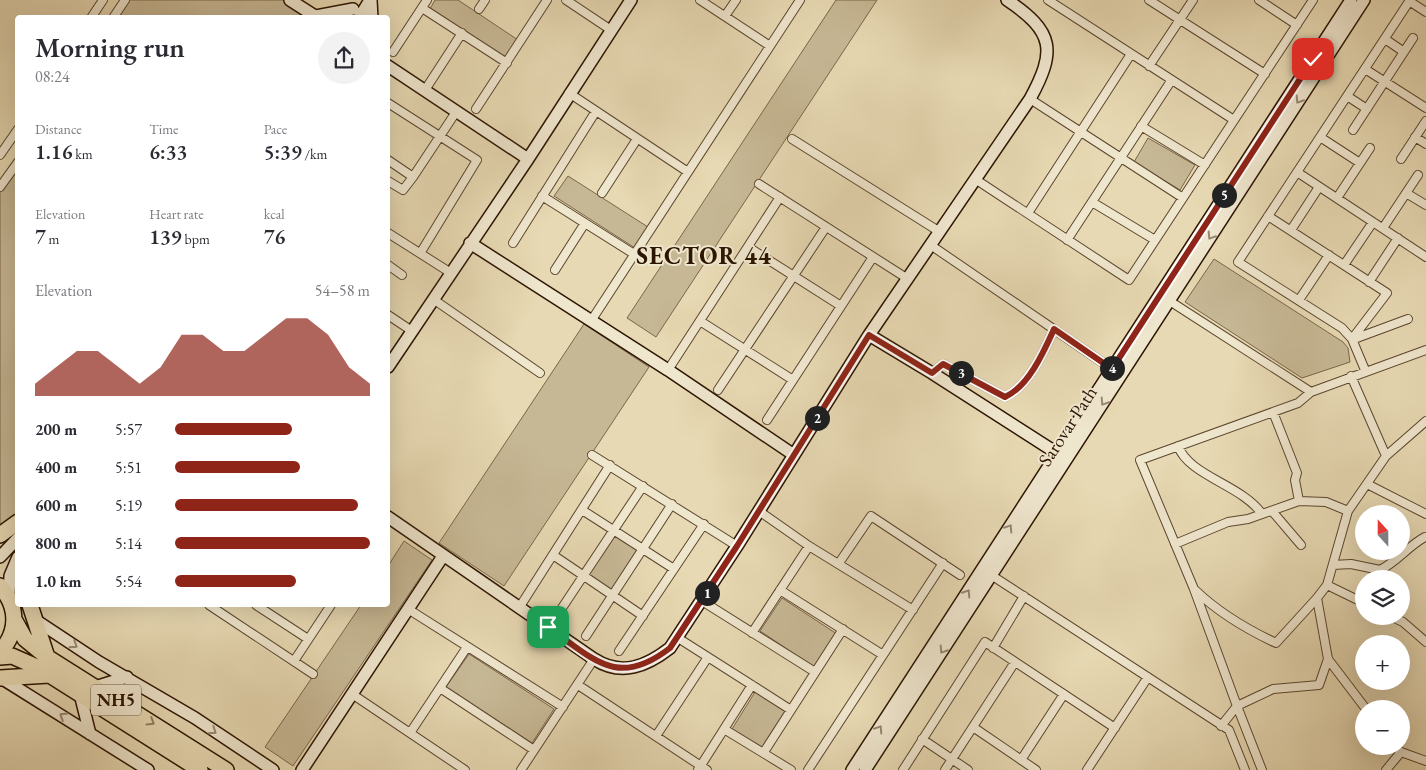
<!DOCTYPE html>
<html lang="en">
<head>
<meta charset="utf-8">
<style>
	:root { --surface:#fff; --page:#f2f2f3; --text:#2b2b33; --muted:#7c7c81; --accent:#8f2418 }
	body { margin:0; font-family:"EB Garamond",serif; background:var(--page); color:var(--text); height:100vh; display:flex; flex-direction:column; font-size:19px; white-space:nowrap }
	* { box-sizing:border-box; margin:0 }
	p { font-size:16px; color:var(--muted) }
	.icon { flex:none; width:28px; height:28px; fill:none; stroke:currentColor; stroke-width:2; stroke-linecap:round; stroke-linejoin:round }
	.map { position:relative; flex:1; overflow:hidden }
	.sheet { position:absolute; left:15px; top:15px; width:375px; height:592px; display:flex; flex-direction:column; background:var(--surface); border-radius:5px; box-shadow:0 5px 20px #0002 }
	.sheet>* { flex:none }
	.needle { width:32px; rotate:339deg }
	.fabs { position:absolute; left:1355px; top:505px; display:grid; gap:10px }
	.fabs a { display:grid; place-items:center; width:55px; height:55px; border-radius:50%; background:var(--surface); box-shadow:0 5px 20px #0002; font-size:25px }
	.pin { position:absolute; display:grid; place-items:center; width:42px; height:42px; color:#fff; margin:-21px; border-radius:10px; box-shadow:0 2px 8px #0006 }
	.km { position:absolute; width:25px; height:25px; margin:-12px; border-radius:50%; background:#222; color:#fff; font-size:14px; line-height:25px; text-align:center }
	.round { display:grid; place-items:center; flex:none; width:52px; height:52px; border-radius:26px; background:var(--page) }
	.overview { display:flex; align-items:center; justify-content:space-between; height:85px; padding:0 20px }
	h1 { font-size:28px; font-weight:600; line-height:38px }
	.figures { display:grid; grid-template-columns:repeat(3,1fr); gap:8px; height:85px; padding:5px 20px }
	.figures div { display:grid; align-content:center }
	.figures b { font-size:21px; font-weight:600 }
	.figures small { font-size:14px; font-weight:400 }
	.figures p { font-size:14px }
	.chart { height:140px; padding:10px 20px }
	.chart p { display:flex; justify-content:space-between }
	.chart svg { width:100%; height:90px; margin-top:5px; fill:var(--accent); opacity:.7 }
	ul { padding:0 20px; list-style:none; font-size:16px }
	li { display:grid; grid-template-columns:80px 60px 1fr; align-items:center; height:38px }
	li i { height:12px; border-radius:6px; background:var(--accent) }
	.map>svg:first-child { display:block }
	.green { fill:#c7b895; stroke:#7a664a }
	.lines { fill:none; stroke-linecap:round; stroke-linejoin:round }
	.street-casing { stroke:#5b462d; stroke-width:10 }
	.secondary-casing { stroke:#2c1500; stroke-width:14 }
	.highway-casing { stroke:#2c1500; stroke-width:18 }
	.street { stroke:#efe6ce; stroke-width:8 }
	.secondary { stroke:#efe6ce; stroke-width:11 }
	.highway { stroke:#e7d9b3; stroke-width:15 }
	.oneway { stroke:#978871 }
	.oneway2 { stroke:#938162 }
	.route-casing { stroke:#fff; stroke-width:10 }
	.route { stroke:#8f2418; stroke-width:6 }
	.labels { text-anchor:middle; stroke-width:4; stroke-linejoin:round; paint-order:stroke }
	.shield { fill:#efe6ce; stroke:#66543e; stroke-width:1 }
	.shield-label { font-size:18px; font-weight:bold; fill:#2c1500 }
	.street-label { font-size:19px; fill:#2c1500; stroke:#efe6ce }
	.district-label { font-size:24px; font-weight:bold; letter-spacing:1px; fill:#2c1500; stroke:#efe6ce }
</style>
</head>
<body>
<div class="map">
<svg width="1426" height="770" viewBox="0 0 1426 770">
	<rect width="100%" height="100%" fill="#e7d9b3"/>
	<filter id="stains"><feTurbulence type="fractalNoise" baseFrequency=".004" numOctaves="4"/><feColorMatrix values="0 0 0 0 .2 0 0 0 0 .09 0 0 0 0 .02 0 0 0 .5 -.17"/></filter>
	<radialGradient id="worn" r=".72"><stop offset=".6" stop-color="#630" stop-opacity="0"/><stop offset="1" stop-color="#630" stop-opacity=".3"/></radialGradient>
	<!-- green -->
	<path class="green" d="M125,0H290L314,18H113Z
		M435,0H458L518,40L506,59L430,9Z
		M836,0H877L656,337L627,318Z
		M1148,138L1195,165L1180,190L1134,162Z
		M17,162L18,522L0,535V186Z
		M568,176L648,227L635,248L554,196Z
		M1214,259L1343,342L1348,348L1350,362L1302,378L1185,302Z
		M584,324L649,367L504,586L439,543Z
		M615,535L638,550L611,590L588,575Z
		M404,541L432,560L293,766L265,747L361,605H388V566Z
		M782,598L837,634L814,667L760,631Z
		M469,654L554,709L532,743L446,687Z
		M755,692L786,712L762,748L732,729Z"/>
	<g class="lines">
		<!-- street casing -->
		<g class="street-casing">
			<path id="street" d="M566,0L611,30
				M700,0L770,46
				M1048,0L1234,120
				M1149,0L1265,74
				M1259,0L1297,25
				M1409,1L1426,12
				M422,8L507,63
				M479,9L485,0
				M725,16L736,0
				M91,18L103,0
				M113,18L125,0
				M1385,39L1404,52
				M393,52L427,0
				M1149,66L1193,0
				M1365,69L1426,108
				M425,90L462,33
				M569,93L688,172
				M1347,96L1367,109
				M1030,99L1183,198
				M388,103L477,160L421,252
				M476,109L547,0
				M1141,126L1205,165
				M1353,130L1413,38
				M1320,137L1360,163
				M1415,137L1426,144
				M792,139L940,232
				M0,155L18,129
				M1401,159L1426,121
				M388,160L413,177L403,190L388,181
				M1297,172L1426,257
				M413,177L456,112
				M975,179L1129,280L1313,0
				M759,184L908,279
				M0,187L18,162
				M602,193L637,139
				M1406,193L1426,205
				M542,196L634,254
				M1337,198L1370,148
				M1092,202L1155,240
				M1028,213L1131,54
				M1268,216L1387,293L1352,339
				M1383,228L1418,175
				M1291,230L1319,187
				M388,233L451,273
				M1067,240L1171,81
				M513,243L596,111
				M932,246L1112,369
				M748,247L841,306
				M388,265L402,275
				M1344,265L1373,222
				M555,270L585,223
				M1369,282L1398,238
				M1165,298L1311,392L1426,350
				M433,299L540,373
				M1299,300L1329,255
				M388,315L412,331
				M591,321L800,0
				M700,321L793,380
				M1354,339L1408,319
				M668,370L780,197
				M1365,370L1352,339L1342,328L1238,262L1410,0
				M932,373L943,364L1005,397C1029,386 1044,351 1054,329
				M1351,376L1386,456
				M718,390L826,227
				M1273,412L1297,473L1295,480L1299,501
				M767,420L873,257
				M1178,446C1189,476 1242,485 1262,514
				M592,455L737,546
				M1367,484L1426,514
				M582,510L674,569
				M759,511L809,546L913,610
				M1272,511L1301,545
				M1175,544L1228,522L1248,519L1299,501L1326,502L1348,511
				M553,555L643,616
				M839,563L871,516L960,575
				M1333,565L1351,564L1380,570C1398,561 1408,546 1425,537
				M988,573L1229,730L1245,770
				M1327,585L1364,603
				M780,590L883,655
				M1195,590C1219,613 1246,629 1276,643L1317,598
				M702,601L815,672
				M209,605L313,674
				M256,605L308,639
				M519,608L610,465
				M408,609L563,707
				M1390,616L1403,622L1426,642
				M556,617L643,486
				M752,633L809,546
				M586,636L672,504
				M678,638L791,710
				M993,648L1024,596
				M619,651L704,524
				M1328,659L1366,709
				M294,661L331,605
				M578,685L707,770
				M440,688L534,750
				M352,694L465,770
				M1221,726L1237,706L1194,589L1140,460L1298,403L1311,392
				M973,727L1036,770
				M724,729L791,770
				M410,733L467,647
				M656,736L708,657
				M922,739L968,770
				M1393,746L1401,752L1426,761
				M764,752L843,629
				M1021,760L1064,694
				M521,770L594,659
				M698,770L752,685
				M808,770L943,563
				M903,770L985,642L1115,728
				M945,770L1015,662
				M1087,770L1148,677
				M1262,770L1237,706L1273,689L1319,685L1328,659L1317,598L1327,585L1348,511L1386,456L1426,421
				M1386,770L1401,752"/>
		</g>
		<!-- secondary casing -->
		<g class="secondary-casing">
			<path id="secondary" d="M290,0L318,18
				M371,0L372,18
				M316,16L353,9
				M359,18L370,0
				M388,66L528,159
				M470,243L668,370L794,455
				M869,335L932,373L1063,457
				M388,367L528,159L631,0
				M388,517L594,659C622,677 647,666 670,648L737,546L869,335L1030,99C1056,51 1055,32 1007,0
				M0,557L18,538
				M9,596L10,576L18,557
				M34,619L99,662L195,718L273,770
				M1,678L148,770
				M95,687L127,677
				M80,694L90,734
				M302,770L443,556
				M852,770L1351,0
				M865,770L1364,0"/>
		</g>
		<!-- highway casing -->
		<g class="highway-casing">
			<path id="highway" d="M0,535L18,522
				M0,586C18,607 19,631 0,652
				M30,605L47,657
				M15,621L25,639L47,657L226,770
				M0,657L12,656L37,667L200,770
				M0,678L49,675"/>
		</g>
		<!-- street -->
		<use href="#street" class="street"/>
		<!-- secondary -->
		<use href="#secondary" class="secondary"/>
		<!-- highway -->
		<use href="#highway" class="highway"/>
	</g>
	<!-- one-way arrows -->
	<defs><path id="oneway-chevron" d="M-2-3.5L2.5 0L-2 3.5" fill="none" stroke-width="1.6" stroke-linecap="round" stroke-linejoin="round" transform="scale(1.25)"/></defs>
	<g class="oneway">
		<use href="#oneway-chevron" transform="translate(1299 100) rotate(123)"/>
		<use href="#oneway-chevron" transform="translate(1211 236) rotate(123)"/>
		<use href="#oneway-chevron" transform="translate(1104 402) rotate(123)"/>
		<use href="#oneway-chevron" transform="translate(1009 528) rotate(-57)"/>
		<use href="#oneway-chevron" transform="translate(967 593) rotate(-57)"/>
		<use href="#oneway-chevron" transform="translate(74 645) rotate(33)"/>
		<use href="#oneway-chevron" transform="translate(943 650) rotate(123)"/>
		<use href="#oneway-chevron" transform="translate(63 716) rotate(-148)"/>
		<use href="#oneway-chevron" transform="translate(879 729) rotate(-57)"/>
		<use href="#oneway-chevron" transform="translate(213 731) rotate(34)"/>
	</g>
	<use class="oneway2" href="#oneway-chevron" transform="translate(151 722) rotate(32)"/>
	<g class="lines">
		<!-- route casing -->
		<g class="route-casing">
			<path id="route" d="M548,627C594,659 617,689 670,648L737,546L869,335L932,373L943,364L1005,397C1029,386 1044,351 1054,329L1112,369L1313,59"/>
		</g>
		<!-- route -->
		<use href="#route" class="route"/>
	</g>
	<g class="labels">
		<!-- shield labels -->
		<rect class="shield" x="91" y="684.5" width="50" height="31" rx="4"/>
		<g class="shield-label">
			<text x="116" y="706">NH5</text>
		</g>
		<!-- street labels -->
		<g class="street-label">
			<text transform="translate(1067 426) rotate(-57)" y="7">Sarovar Path</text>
		</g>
		<!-- district labels -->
		<g class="district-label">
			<text x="704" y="264">SECTOR 44</text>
		</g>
	</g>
	<rect width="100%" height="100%" filter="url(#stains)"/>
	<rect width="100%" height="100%" fill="url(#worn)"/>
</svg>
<div class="fabs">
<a><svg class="needle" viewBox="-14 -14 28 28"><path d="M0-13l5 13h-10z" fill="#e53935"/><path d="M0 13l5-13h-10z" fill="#7c7c81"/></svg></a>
<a><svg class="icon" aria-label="layers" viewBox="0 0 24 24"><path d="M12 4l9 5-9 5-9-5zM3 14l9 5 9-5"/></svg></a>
<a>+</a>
<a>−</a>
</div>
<div class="pin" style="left:548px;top:627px;background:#1e9e55"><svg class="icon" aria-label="arrive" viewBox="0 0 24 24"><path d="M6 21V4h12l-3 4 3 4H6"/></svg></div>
<div class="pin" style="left:1313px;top:59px;background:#d93025"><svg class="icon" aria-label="check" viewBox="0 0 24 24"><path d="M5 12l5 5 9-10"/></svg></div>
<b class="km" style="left:707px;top:593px">1</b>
<b class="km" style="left:817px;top:418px">2</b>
<b class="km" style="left:961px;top:373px">3</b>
<b class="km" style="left:1112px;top:368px">4</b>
<b class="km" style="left:1224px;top:195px">5</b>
<section class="sheet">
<div class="overview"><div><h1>Morning run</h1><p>08:24</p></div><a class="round"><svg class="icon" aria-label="share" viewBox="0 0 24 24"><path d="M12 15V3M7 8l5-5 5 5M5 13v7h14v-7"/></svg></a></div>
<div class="figures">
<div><p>Distance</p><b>1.16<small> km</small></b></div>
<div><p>Time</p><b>6:33</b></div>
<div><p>Pace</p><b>5:39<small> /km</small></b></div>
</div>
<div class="figures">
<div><p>Elevation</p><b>7<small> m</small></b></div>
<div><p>Heart rate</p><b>139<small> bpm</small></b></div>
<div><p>kcal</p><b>76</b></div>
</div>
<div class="chart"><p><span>Elevation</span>54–58 m</p>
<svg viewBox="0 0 160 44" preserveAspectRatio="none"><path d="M0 44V38L10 30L20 22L30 22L40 30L50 38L60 30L70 14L80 14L90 22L100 22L110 14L120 6L130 6L140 14L150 30L160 38V44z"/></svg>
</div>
<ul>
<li><b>200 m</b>5:57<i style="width:60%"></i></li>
<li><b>400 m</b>5:51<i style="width:64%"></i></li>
<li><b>600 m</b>5:19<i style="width:94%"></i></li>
<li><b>800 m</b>5:14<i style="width:100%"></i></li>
<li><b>1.0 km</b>5:54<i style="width:62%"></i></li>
</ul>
</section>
</div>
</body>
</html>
